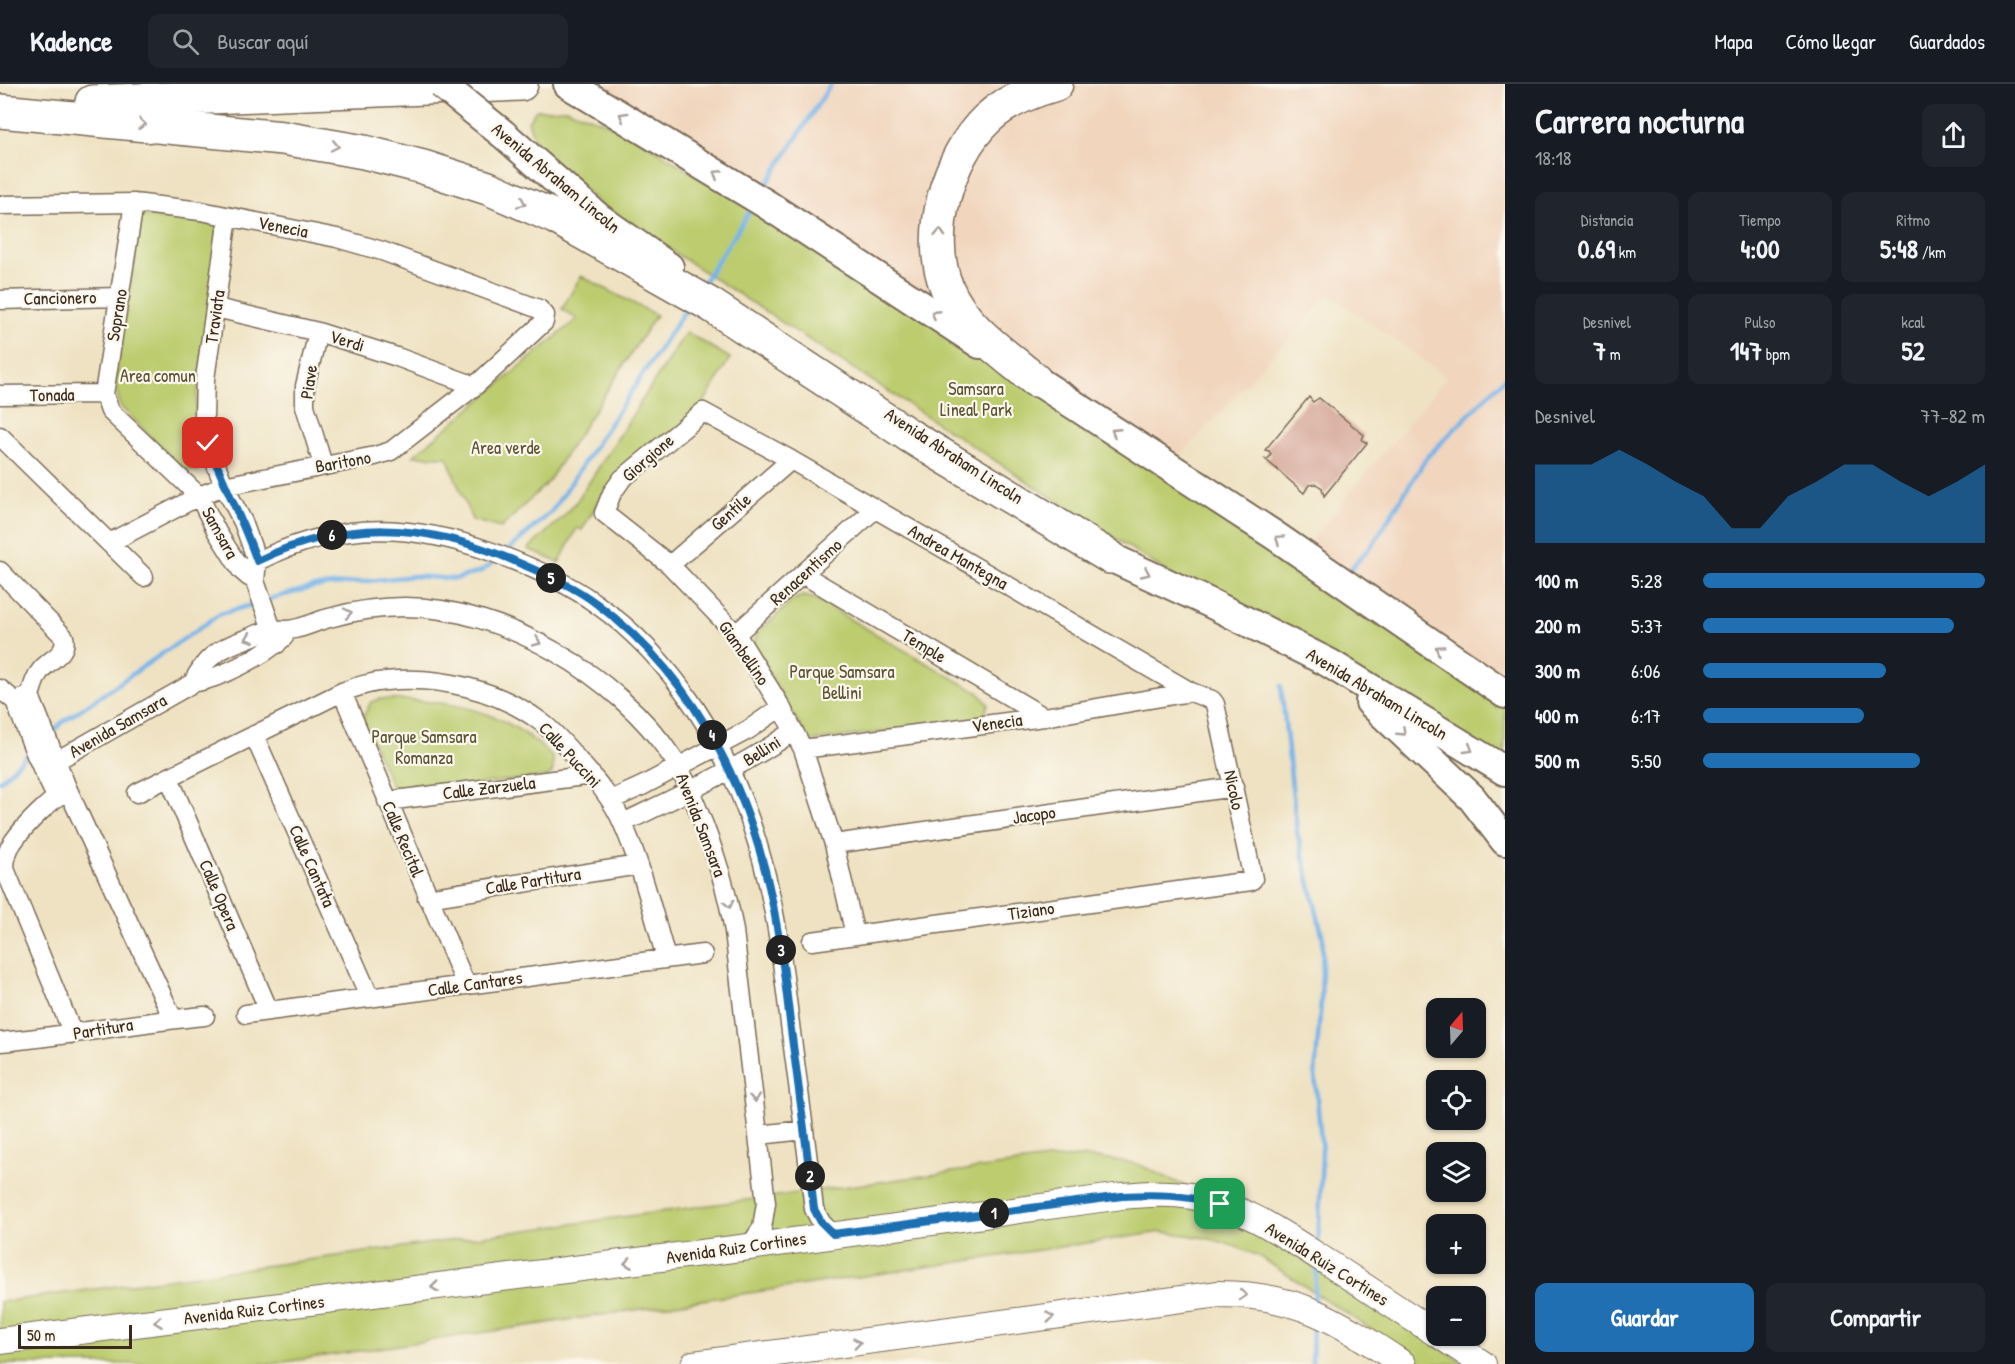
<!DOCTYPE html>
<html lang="es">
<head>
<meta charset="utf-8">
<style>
	:root { --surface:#171b24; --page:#20242c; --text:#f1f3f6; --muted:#9ea1a6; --line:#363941; --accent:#1f6fb2 }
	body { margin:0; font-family:"Patrick Hand",sans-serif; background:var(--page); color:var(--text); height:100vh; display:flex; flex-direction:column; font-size:22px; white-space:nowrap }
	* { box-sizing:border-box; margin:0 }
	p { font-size:20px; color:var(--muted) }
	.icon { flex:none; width:33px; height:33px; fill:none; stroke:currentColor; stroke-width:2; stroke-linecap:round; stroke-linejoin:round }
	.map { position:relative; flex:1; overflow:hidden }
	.panel { display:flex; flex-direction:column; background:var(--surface); width:510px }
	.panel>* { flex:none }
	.needle { width:39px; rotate:19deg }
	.fabs { position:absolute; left:1426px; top:914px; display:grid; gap:12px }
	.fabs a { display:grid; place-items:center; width:60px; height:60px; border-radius:12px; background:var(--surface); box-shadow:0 2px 4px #0004; font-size:30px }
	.scale { position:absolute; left:18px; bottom:15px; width:114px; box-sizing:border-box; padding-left:6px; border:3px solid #3b2a1e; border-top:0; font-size:16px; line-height:21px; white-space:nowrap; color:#3b2a1e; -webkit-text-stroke:4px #fbf7ec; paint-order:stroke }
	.pin { position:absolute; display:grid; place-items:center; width:51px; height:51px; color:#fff; margin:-26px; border-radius:12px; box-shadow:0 3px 9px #0006 }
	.km { position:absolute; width:30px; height:30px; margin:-15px; border-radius:50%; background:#222; color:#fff; font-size:16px; line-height:30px; text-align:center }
	.round { display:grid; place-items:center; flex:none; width:63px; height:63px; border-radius:12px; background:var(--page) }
	.overview { display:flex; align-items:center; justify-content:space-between; height:102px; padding:0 30px }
	h1 { font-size:33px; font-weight:700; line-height:45px }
	.metrics { display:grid; grid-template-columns:repeat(3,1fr); gap:9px; height:102px; padding:6px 30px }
	.metrics div { display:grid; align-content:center; border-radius:12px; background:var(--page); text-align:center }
	.metrics b { font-size:26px; font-weight:700 }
	.metrics small { font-size:16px; font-weight:400 }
	.metrics p { font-size:16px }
	.chart { height:168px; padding:12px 30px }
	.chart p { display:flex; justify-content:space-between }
	.chart svg { width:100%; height:108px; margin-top:6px; fill:var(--accent); opacity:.7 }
	.primary-button { display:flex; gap:12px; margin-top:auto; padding:12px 30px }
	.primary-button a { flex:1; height:69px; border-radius:12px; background:var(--accent); color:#fff; font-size:24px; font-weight:700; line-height:69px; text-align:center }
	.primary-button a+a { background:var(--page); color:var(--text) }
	ul { padding:0 30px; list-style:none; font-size:20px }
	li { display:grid; grid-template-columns:96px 72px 1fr; align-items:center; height:45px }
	li i { height:15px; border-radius:8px; background:var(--accent) }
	header { display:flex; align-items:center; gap:36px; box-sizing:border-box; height:84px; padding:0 30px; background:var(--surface); border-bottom:2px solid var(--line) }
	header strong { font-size:28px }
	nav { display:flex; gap:33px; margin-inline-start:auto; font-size:21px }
	.search { width:420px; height:54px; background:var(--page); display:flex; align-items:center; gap:15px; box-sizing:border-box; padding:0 21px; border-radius:12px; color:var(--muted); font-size:22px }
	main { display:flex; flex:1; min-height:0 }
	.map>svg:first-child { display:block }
	.built { fill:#f1d5bd }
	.green { fill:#bccc6e; stroke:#7c7b46; stroke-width:1.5 }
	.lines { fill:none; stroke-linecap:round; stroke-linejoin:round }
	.stream { stroke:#77b4e9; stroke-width:4.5 }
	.building { fill:#ce9889 }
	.street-casing { stroke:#7a6a57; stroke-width:21 }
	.secondary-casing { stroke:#7a6a57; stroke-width:28 }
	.primary-casing { stroke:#7a6a57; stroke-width:32 }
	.highway-casing { stroke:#7a6a57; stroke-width:36 }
	.street { stroke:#fff; stroke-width:18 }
	.secondary { stroke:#fff; stroke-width:26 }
	.primary { stroke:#fff; stroke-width:28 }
	.highway { stroke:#fff; stroke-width:33 }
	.primary-bridge-casing { stroke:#7a6a57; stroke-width:32; stroke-linecap:butt }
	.primary-bridge { stroke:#fff; stroke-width:28 }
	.oneway { stroke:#a79f9a }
	.route-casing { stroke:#fff; stroke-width:12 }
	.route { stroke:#1f6fb2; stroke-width:8 }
	.labels { text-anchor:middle; stroke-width:4.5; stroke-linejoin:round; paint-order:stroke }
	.street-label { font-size:18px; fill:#3b2a1e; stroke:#fbf7ec }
	.park-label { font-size:18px; fill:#5b5232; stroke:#fbf7ec }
</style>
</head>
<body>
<header>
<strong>Kadence</strong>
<div class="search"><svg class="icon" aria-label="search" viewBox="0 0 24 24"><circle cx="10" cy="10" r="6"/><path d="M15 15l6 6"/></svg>Buscar aquí</div>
<nav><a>Mapa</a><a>Cómo llegar</a><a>Guardados</a></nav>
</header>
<main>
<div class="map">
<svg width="1505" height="1280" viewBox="0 0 1505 1280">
	<rect width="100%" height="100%" fill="#fbf7ec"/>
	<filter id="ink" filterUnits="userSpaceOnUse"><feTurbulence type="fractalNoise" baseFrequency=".0167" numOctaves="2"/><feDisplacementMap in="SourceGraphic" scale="12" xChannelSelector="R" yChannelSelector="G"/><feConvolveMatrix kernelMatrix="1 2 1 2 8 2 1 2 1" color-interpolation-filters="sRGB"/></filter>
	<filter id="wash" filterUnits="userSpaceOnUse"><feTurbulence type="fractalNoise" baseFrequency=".008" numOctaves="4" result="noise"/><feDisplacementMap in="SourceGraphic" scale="24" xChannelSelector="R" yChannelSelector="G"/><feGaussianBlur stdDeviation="1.35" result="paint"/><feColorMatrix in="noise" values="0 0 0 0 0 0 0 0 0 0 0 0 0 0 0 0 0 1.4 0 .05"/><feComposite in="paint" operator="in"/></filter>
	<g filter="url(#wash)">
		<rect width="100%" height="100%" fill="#efe2c2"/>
		<!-- built -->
		<path class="built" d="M589,0H1505V603L1301,468L1447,293L1329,210L1174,379Z"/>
		<!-- green -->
		<path class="green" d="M567,25L623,45L999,282L1505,619V707L601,121L536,60L528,37L536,26Z
			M141,131L219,141L195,330L204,376L198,387L184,386L120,322L115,298Z
			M581,192L656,231L548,398L501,444L472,436L447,373L413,372L577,235L562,225Z
			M686,248L730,274L702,322L600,415L582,446L577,444L559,479L528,465L562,434L577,417Z
			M803,512L813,514L979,609L988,620L984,635L810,657L807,654L753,562L758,548L795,515Z
			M380,615C448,617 504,622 553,674V687L549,692L395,709L365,642L363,633L371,618Z
			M1082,1073L1109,1075L1138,1080L1191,1105L1466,1280H1424L1260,1173C1225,1156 1200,1152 1161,1148L271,1280H0V1218L1047,1075Z"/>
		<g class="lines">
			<!-- stream -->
			<path class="stream" d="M763,106L831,0
				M701,202L752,124
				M505,469L552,427L688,222
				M1351,484L1373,460L1427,373L1505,294
				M266,516L314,503L413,492L456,495L482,487L496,476
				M1281,602L1297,748L1323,854L1321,917L1315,991L1322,1069L1318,1164
				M51,649L64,637L220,530L258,519
				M0,697L29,669
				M1314,1220L1317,1181
				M1312,1280L1313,1238"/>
		</g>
		<g id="blocks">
			<!-- building -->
			<path class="building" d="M1309,313L1313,318L1319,314L1364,351L1362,356L1367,359L1324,412L1322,404L1316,400L1309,401L1304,409L1265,375L1269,374L1271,370L1269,367L1265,366Z"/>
		</g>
	</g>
	<g filter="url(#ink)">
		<use href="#blocks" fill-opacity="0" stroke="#7a6a57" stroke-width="1.5"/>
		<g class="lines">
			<!-- street casing -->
			<g class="street-casing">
				<path id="street" d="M134,119L104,310L110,327L199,412L217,448L241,486L249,493
					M0,121L134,119L201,127L337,154L382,167L539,225L545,231L544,238L475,302L391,367L375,372L224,402L199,412L109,459
					M228,133L205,295L204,333L208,359L224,402L243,438L257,477L255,497L277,560
					M0,216L120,213
					M216,224L318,248L397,273L475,302
					M318,248L305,302V322L323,381
					M0,311L104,310
					M0,352L144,493
					M670,481L791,376
					M241,486C326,438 401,435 492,468C527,481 565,497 595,519C675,575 729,665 757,758C776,820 783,884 791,948C799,1007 807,1066 814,1125L821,1138L833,1151
					M0,487L64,553C68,570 51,574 41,586C35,593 33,602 30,612L15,617L0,605
					M804,491L1044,633
					M736,550L875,425
					M193,599C204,573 221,564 246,555C254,552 263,547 272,546C279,545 287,547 294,545C306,543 317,537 329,534C353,527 379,523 405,523C503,523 618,592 672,673C683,689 691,708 698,726C714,765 727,805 734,847L766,1119L762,1144L749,1163
					M342,608L466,901
					M30,612L68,706L173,935
					M15,617L36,671L56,713
					M254,651L370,914
					M803,665L1044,633L1191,608
					M42,685L193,599C222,594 263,572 284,553
					M169,694L269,927
					M68,706C51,715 24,742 13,758C7,766 5,775 5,785L73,950
					M137,709L342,608C356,603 370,598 386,597C438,591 499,606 541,638C556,649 567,663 579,677C596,696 613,716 623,740C642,783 653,829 666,874
					M611,716L642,702L748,646L781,623
					M387,717L592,691
					M623,739C681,711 740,684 794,647
					M834,760L1234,703
					M427,814L639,781
					M812,857L1251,797L1253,795L1215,620L1212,616L1191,608L791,376L703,328L622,395L612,409L604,429L670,481L736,550L781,623L803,665L834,760L855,851
					M246,930L703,870
					M0,958C69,952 136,938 205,932
					M759,1051L804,1046"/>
			</g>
			<!-- secondary casing -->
			<g class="secondary-casing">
				<path id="secondary" d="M1439,1251L1483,1280
					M0,1257L749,1163L1122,1112C1145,1110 1168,1108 1191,1112C1243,1121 1286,1152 1330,1180C1365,1203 1401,1227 1437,1250
					M694,1280L1219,1210C1299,1210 1339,1238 1403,1280"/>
			</g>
			<!-- primary casing -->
			<g class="primary-casing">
				<path id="primary" d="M568,0L766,120L980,260
					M503,50L599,134L669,183
					M1016,283L1274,451L1505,610
					M1091,461L1110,473L1210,519L1329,579L1505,687
					M1370,618L1472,714L1505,757"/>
			</g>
			<!-- highway casing -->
			<g class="highway-casing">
				<path id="highway" d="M92,18L521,0
					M0,27L283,54L364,68L423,83L488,104L555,133L711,221L910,352L1110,473
					M1035,296C1003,269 963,243 947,204C925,152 947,73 987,35C1006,17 1031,7 1056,0"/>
			</g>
			<!-- street -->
			<use href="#street" class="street"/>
			<!-- secondary -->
			<use href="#secondary" class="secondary"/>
			<!-- primary -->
			<use href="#primary" class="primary"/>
			<!-- highway -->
			<use href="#highway" class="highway"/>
			<!-- primary-bridge casing -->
			<g class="primary-bridge-casing">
				<path id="primary-bridge" d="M441,0L503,50"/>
			</g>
			<!-- primary-bridge -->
			<use href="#primary-bridge" class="primary-bridge"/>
		</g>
		<!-- one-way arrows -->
		<defs><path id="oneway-chevron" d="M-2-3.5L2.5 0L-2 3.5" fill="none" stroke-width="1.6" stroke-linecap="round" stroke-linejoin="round" transform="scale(1.5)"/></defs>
		<g class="oneway">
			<use href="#oneway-chevron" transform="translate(623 32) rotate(-149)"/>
			<use href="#oneway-chevron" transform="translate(142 40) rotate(5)"/>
			<use href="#oneway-chevron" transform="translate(335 62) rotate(12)"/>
			<use href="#oneway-chevron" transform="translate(717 90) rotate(-148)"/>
			<use href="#oneway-chevron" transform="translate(522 119) rotate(24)"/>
			<use href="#oneway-chevron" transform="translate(940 149) rotate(-87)"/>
			<use href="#oneway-chevron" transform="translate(935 230) rotate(-147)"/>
			<use href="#oneway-chevron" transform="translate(1115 348) rotate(-147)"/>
			<use href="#oneway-chevron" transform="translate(1279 455) rotate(-146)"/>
			<use href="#oneway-chevron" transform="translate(1146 489) rotate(25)"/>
			<use href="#oneway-chevron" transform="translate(348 529) rotate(-12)"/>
			<use href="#oneway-chevron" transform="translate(249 554) rotate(160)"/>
			<use href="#oneway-chevron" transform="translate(537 558) rotate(25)"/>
			<use href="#oneway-chevron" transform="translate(1439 565) rotate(-145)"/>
			<use href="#oneway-chevron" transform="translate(1402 648) rotate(43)"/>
			<use href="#oneway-chevron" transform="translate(1469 665) rotate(31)"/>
			<use href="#oneway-chevron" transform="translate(729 820) rotate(78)"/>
			<use href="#oneway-chevron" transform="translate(755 1014) rotate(83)"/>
			<use href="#oneway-chevron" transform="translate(628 1179) rotate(173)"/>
			<use href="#oneway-chevron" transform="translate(435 1203) rotate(173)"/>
			<use href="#oneway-chevron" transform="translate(1243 1211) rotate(3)"/>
			<use href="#oneway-chevron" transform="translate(1050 1233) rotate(-8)"/>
			<use href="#oneway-chevron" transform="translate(158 1238) rotate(173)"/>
			<use href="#oneway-chevron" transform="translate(857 1259) rotate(-8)"/>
		</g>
	</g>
	<g class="lines" filter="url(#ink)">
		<!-- route casing -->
		<g class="route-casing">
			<path id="route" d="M208,359C223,399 243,437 257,477C344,435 422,438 510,475C539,488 571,500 597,520C702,598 758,722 778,849C784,882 787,914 791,946C799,1006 807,1065 814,1125L821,1138L833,1150L1122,1112C1158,1110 1185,1111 1220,1120"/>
		</g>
		<!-- route -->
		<use href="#route" class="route"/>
	</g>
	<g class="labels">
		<!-- street labels -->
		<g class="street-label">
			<text transform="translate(556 94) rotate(40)" y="6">Avenida Abraham Lincoln</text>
			<text transform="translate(283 143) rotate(11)" y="6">Venecia</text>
			<text transform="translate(60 214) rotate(-1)" y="6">Cancionero</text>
			<text transform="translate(117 231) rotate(-81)" y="6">Soprano</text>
			<text transform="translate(215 233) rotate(-82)" y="6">Traviata</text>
			<text transform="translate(347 257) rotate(17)" y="6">Verdi</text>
			<text transform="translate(309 298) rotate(-82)" y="6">Piave</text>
			<text transform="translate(52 311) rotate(-1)" y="6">Tonada</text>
			<text transform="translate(954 372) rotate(33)" y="6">Avenida Abraham Lincoln</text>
			<text transform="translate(648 374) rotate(-41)" y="6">Giorgione</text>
			<text transform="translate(343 378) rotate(-10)" y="6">Baritono</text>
			<text transform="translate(731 428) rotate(-41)" y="6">Gentile</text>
			<text transform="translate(220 449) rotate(61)" y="6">Samsara</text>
			<text transform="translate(958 473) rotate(30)" y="6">Andrea Mantegna</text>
			<text transform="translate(806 488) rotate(-42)" y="6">Renacentismo</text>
			<text transform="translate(924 562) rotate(31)" y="6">Temple</text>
			<text transform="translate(744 569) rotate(55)" y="6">Giambellino</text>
			<text transform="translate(1377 610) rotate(31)" y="6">Avenida Abraham Lincoln</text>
			<text transform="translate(997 639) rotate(-8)" y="6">Venecia</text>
			<text transform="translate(118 642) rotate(-30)" y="6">Avenida Samsara</text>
			<text transform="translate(762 667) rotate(-32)" y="6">Bellini</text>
			<text transform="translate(570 671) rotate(47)" y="6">Calle Puccini</text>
			<text transform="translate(489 704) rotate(-7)" y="6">Calle Zarzuela</text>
			<text transform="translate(1234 706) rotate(78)" y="6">Nicolo</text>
			<text transform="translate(1034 731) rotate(-8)" y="6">Jacopo</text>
			<text transform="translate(701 741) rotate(69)" y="6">Avenida Samsara</text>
			<text transform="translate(403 755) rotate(67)" y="6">Calle Recital</text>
			<text transform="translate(312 782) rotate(66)" y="6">Calle Cantata</text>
			<text transform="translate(533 797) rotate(-9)" y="6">Calle Partitura</text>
			<text transform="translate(219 811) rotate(67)" y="6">Calle Opera</text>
			<text transform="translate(1031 827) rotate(-8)" y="6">Tiziano</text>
			<text transform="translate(475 900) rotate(-8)" y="6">Calle Cantares</text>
			<text transform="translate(103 945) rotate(-9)" y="6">Partitura</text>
			<text transform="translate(736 1164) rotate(-8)" y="6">Avenida Ruiz Cortines</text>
			<text transform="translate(1327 1180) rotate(32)" y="6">Avenida Ruiz Cortines</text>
			<text transform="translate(254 1226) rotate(-7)" y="6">Avenida Ruiz Cortines</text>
		</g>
		<!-- park labels -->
		<g class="park-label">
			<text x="158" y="298">Area comun</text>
			<text x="976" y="311">Samsara<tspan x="976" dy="21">Lineal Park</tspan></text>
			<text x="506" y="370">Area verde</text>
			<text x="842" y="594">Parque Samsara<tspan x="842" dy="21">Bellini</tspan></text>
			<text x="424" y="659">Parque Samsara<tspan x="424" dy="21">Romanza</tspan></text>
		</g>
	</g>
</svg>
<div class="fabs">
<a><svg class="needle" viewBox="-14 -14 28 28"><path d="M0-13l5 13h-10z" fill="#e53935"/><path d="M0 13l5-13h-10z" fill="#9ea1a6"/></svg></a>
<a><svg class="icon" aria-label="locate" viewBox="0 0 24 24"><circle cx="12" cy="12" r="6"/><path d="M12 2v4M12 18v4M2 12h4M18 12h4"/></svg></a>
<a><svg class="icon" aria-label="layers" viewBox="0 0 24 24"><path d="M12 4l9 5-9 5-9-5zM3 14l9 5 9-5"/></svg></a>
<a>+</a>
<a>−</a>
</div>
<div class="scale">50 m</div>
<div class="pin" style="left:1220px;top:1120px;background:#1e9e55"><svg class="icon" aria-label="arrive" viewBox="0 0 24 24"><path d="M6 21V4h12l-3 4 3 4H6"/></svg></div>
<div class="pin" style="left:208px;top:359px;background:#d93025"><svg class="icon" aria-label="check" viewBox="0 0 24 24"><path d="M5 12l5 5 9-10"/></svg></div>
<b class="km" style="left:994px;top:1129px">1</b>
<b class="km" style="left:810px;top:1092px">2</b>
<b class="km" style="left:781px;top:866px">3</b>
<b class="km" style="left:712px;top:651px">4</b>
<b class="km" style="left:551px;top:494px">5</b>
<b class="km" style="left:332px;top:451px">6</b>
</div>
<section class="panel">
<div class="overview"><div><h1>Carrera nocturna</h1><p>18:18</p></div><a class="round"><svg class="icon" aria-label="share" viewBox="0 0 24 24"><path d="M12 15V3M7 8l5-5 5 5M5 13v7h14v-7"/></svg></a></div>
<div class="metrics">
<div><p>Distancia</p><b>0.69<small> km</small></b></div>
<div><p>Tiempo</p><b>4:00</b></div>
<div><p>Ritmo</p><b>5:48<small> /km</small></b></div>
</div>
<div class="metrics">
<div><p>Desnivel</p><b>7<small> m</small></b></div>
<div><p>Pulso</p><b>147<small> bpm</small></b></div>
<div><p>kcal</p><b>52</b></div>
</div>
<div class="chart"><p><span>Desnivel</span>77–82 m</p>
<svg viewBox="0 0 160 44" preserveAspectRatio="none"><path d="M0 44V12L10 12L20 12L30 6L40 12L50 19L60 25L70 38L80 38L90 25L100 19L110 12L120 12L130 19L140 25L150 19L160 12V44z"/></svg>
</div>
<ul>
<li><b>100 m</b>5:28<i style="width:100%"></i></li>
<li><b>200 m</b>5:37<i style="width:89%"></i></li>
<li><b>300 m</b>6:06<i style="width:65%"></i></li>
<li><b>400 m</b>6:17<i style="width:57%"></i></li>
<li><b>500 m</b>5:50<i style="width:77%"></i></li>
</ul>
<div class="primary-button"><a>Guardar</a><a>Compartir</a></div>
</section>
</main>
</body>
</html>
